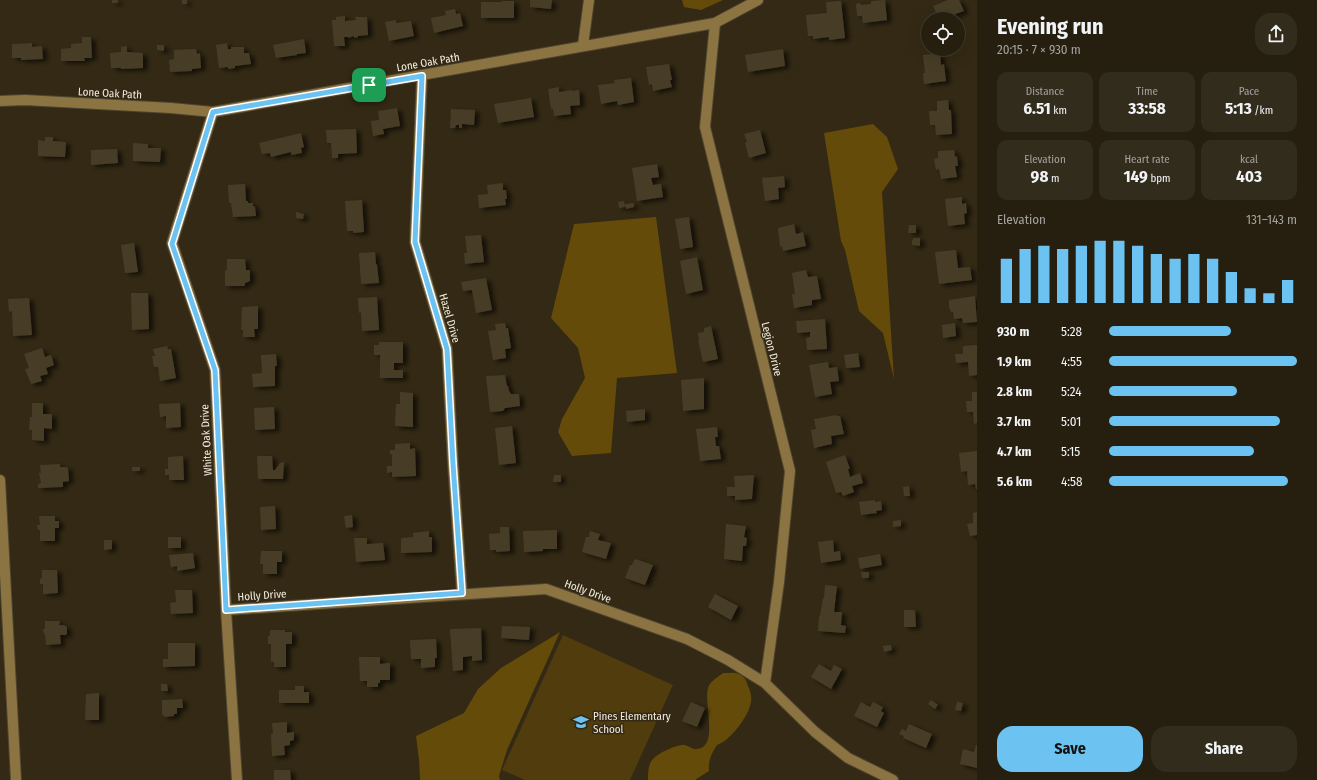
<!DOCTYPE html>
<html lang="en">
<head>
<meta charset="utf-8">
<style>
	:root { --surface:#261f0f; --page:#322c1d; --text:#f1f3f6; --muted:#a4a29e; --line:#423d2f; --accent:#6cc3f2 }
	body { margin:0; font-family:"Fira Sans Condensed",sans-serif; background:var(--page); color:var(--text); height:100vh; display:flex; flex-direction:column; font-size:15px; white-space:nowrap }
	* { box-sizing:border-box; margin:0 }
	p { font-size:13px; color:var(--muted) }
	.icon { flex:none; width:22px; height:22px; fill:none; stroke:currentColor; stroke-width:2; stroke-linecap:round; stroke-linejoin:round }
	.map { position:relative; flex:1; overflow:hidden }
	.panel { display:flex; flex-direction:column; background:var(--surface); width:340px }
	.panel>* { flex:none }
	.controls { position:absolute; left:921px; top:12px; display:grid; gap:8px }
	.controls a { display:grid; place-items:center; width:44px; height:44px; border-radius:50%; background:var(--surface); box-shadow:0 4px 16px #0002,0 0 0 1px var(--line); font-size:20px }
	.pin { position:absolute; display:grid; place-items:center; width:34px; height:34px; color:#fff; margin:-17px; border-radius:8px; box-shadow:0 2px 6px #0006 }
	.round { display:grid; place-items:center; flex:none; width:42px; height:42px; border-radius:16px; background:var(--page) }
	.head { display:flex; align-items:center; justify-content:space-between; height:68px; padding:0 20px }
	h1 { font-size:22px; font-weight:700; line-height:30px }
	.metrics { display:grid; grid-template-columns:repeat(3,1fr); gap:6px; height:68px; padding:4px 20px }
	.metrics div { display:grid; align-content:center; border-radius:10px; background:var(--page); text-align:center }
	.metrics b { font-size:17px; font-weight:700 }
	.metrics small { font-size:11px; font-weight:400 }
	.metrics p { font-size:11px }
	.chart { height:112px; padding:8px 20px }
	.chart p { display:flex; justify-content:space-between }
	.chart svg { width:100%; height:72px; margin-top:4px; stroke:var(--accent); stroke-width:6 }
	.cta { display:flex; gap:8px; margin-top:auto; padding:8px 20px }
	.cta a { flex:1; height:46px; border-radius:16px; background:var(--accent); color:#111; font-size:16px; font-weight:700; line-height:46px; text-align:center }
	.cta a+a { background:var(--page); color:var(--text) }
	ul { padding:0 20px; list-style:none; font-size:13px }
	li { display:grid; grid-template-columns:64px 48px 1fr; align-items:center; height:30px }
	li i { height:10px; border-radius:5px; background:var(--accent) }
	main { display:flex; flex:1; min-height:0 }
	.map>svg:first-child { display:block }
	.green { fill:#503c0d }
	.forest { fill:#654b09 }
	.building { fill:#473d27; filter:url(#shadow) }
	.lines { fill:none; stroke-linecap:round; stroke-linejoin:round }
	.minor-casing { stroke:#4e4430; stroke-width:12 }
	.minor { stroke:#8c7442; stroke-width:10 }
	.route-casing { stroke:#fff; stroke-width:8 }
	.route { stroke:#6cc3f2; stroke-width:5 }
	.labels { text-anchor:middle; stroke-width:3; stroke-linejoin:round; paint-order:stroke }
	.street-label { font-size:11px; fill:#f2ecdf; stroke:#332914 }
	.poi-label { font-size:11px; fill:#f2ecdf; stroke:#332914; text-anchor:start }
</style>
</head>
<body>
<main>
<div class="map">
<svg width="977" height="780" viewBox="0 0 977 780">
	<defs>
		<filter id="shadow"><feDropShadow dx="4.5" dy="2.5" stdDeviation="2" flood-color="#0009"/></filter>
	</defs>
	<rect width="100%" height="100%" fill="#332914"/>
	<!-- green -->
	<path class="green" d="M563,635L673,685L630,780H525L502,770Z"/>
	<!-- forest -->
	<path class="forest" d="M682,0H723L701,10L684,7Z
		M873,124L887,137L898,169L882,192L894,379L883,333L859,311L845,250L841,241L824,133Z
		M656,217L677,373L617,378L611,453L572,456L558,432L562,419L585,378L578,348L551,318L574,224Z
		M560,632L507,750L499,776L500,780H420L419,760L416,736L464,713L478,689L501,668Z
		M723,673C728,673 735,672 739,674C745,677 746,680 748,686C750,690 752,696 751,701C750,715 730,741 717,745C711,754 708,761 709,771L695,780H648C648,773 648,764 653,759C658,753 677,744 685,745C688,746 691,748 694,749C696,749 700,749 703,747C716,738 704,701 708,688C710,681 718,677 723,673Z"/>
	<!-- building -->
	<path class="building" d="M112,0H118V3H112Z
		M182,0H187V4H182Z
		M530,0H552L551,9L530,7Z
		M885,0L887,20L863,23L862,16H857L856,4L860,3L861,5L871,4V1Z
		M948,0H959L964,11L953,15L955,19H939L933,6Z
		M502,1H514V18H481V2H502Z
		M841,1L845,38L829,40V37L813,39V36H808L806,15L827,13L826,2Z
		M455,9L456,14L460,13L463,26L434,33L431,18L446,15L445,11Z
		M345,16V21L356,20L355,17H367L368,35L358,36V37L354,38V36L348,38V37H344L345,46H334L332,20H336V17Z
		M396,20V23L411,21L414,36L389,41L385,22Z
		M82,37H91L92,58H84L85,61H61V49L71,48V44L82,43Z
		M304,39L306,53L297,54V55L276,58L273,45Z
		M32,43V47L42,46L43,59L21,60V58H12V44Z
		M227,43L228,49H231V47H244V53H249L251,64L235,66V68L228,69V67L219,68L216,45Z
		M157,45H164V51L157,50Z
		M127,46V52L143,53V68L121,69V68H111L110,53L121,52V47Z
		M196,49L197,54L200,53L201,68L192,69V71L170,72L169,60L174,59V50Z
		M783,49L785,66L748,72L745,55Z
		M940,53L941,65L944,64L946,81L924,84L923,73H925L923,55Z
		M669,64L672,80H670L672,87L653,91L652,84L649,85L646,67Z
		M631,78L634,102L618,105L617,101L601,104L598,85L615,83L614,80Z
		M559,87V92L572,90V91L579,90L580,105L570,106L571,114L554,116L553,109H551L548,89Z
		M531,98L534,117L498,123L494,104Z
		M948,100L949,110H951L952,134L936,135L935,125H930L929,111H937V101Z
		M397,108L400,126L383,129L384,134L373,136L371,121L379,120L378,111Z
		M451,109L475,110L474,125L462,124V128H459V125H456L455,128H450Z
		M356,129L357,153L338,154V158H332L331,143H327L326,130Z
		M760,130L766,153L749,158L745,143L747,142L744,134Z
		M301,133L304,147L301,148L302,153L291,155V152L271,157L270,153L262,154L259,143Z
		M45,137H53V141L66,142L65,157L38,156V140L45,141Z
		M133,143L148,144V148H161L160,162L133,161Z
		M117,149L118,163L91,165V150Z
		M954,150L955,157L957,156L958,166H955L957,177L941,179L939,169L936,170L934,159L938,158V151Z
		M657,164L659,177L651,178L653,185L661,184L663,197L637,201L632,168Z
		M784,176L785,187L778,188L779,199L765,201L762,178Z
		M503,183V190H506L507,199H505L506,205L479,208L478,195L488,194L487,185Z
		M245,184L246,201H248V203H253V206L255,207L256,216L233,217L231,203H229L228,185Z
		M962,197V204L966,203L967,213L964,214L965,224L948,226L945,199Z
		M362,200L364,232L353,233V231H347L345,201Z
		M624,201L625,207L619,208L618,202Z
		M634,203V207L626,209L625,204Z
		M296,212L304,214L303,219L296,218Z
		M689,217L693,247L680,249L675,219Z
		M794,224L796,234L803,232L806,246L783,251L782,246L780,247L778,228Z
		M909,225H916V233H908Z
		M481,235L484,262L465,264L464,253H467L465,236Z
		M913,238H920V246L912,245V240H913Z
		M134,243L138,272L125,273L121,245Z
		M956,250L958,268L970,267L972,280L939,284L935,252Z
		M375,252L376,265L377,264L379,283L361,284L359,253Z
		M697,257L703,290L686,294L680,261Z
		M227,259H245L246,270H250V281L245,283V286H225V270H227Z
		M806,270L808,277L817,276L821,299L812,300V305L794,308L792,294H795L792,273Z
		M486,278L492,310L476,313L472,290L463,291L461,282Z
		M131,293H148L149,329L132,330Z
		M975,296L977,322L963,323L962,318L954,319L953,312H951L949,307V300Z
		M377,297L379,330L362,331L361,312L359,313L358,298Z
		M29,298L32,335L13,336L12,311L9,312L8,299Z
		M258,306V329H254L255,337H243V330H241L242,307Z
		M825,319L827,349L807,350L806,338L810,337V332L797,333L796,321Z
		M505,323L506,328H508L511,348L505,349L506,358L493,360L488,331L496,330L495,324Z
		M955,323L956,336L943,338L942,325Z
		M711,326L718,359L703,362L698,340H699L698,333L704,332V328Z
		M379,342H403V363H394V370H403V378H380V355H374V345H379Z
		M977,345V375L969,376L968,362L956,363L955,354H963V346Z
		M167,346L168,349H171L176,378L160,381L158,367H154L152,356H155L153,349Z
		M42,348L45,357L51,355L54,365L46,368L48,374L40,376L42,381L31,384L25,369L29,368L24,354Z
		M858,353L860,367L846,368L844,355Z
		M276,354L277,366H275V386L253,387L252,374L262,373L261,355Z
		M828,362L829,368L837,367L839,381L830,382L832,394L815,397L809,365Z
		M505,375L507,386H508L509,391L511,394H519L520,406L505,408L503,411L490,412L486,376Z
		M704,378V409L683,411L681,380Z
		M400,392L413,393V427L395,426L396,404H400Z
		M972,392H977V423L974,424L973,412H967L966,401H972Z
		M32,403H43V414H52V429L44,428V441L32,440V430H29L30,417H32Z
		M180,403L181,427L166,428V416L160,417L159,404Z
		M274,407L275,429L255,430L254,408Z
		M645,409V420L627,422L626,411Z
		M836,415L837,416H840L844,434L831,436L832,444L814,448L811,430L816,429L814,419Z
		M512,426L516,463L499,465L495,428Z
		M717,427L718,437H715L716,446H719L721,459L700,461L696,429Z
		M410,443V449L415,448L416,476L392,477V472L387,473V466H392V454L390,455V450H395V444Z
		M977,451V489H976L975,484L968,485L967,471L961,472L959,453Z
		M845,455L850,469H848L850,477L860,473L863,483L852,486L854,492L843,496L841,492L836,493L826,462Z
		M183,456L184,480H169V475H165V469H168V457Z
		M257,456H272L273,470H275L280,463L284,462L283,479H258Z
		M60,464V467H67L68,468L69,481L63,482V487L38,488V484L41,483L39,473H41L40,465Z
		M132,467H140V471H132Z
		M554,475H561V482H553Z
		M754,475L752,499L735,500V496H727V487H735L734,476Z
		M909,486L910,496H904L903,487Z
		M875,500V502L881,501L882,510L876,511L877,513L861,515L859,502Z
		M275,506L276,529L261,530L260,507Z
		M977,512V535L970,536L967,524L973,523V513Z
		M352,515L353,527L346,528L344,516Z
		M39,516H55V521H59V528H55V541H40V530H38L37,525H40Z
		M901,520V526L893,527V521Z
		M726,524L746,526L744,537L747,538L746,546H743L742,561L724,559Z
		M500,527H509L510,551L496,552V550H490L489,534L500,533Z
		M557,530V549H543V551L524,552L523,531Z
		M429,531V537H432V552L401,553V538L413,537V533Z
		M590,531L600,534L598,540L611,543L606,559L582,552L586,537H589Z
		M168,537H181V548H168Z
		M354,538H367V544L383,543L385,560L356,562Z
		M104,540H112V549L104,550Z
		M833,540L834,552L840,551L841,560L821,563L818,542Z
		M261,551H282V562H277V574H263V564H260Z
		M193,553L195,568L177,571V566L171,567L169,555Z
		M880,554L882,565L860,569L858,558Z
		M635,559L653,565L645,585L625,578L630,565H632Z
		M42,570H57L58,593L43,594V584H40V579L42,578Z
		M861,572H869V578H862Z
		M825,585L837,586L834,612H842L841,625L846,626L845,633L818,631L819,616H820L823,598H824Z
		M175,590H192L193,613L171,614L170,603L176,602Z
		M715,594L738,606L731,620L708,607Z
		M904,610H915L916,627H904Z
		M45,621H60L59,625H64L67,627V634L65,635H60L61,644L46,645L45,634H44L43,629H45Z
		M502,626L530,627L529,640L501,638Z
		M481,628L482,660L472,661V656L463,657V670L453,671L450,629Z
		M270,630H285V632H292V644H286V667H274V662H271V644H268V636H270Z
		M436,639L437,658H435V667L421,668V659H411L410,640Z
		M168,643H195V666L163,667V659H168Z
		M891,645L892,650L884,652L883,646Z
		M359,657H380V664L390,663V680H380V683H378V687H367V681H360Z
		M819,664L831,671L834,665L842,669L831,689L811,677Z
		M161,684H167L168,691H161Z
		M295,686H304V692H309V703H279V690H295Z
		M99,693V720H85L86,694Z
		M182,699L183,708H177V714H174V716L164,717V715H162V700Z
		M931,700L938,705L935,709L928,704Z
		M691,702L705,708L697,727L682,721Z
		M861,702L870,707L873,702L883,707L881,711L884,713L877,727L854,716Z
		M957,702L963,703L961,711L955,710Z
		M287,722V733L294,732V740L290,741V745L284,746L285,755L272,756L271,734H273L272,723Z
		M909,724L932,734L926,748L903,738L904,736L899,734L902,729L906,731Z
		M976,745H977V768L960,764L963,749L974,752Z
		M274,770H290L291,780H274Z"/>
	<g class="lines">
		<!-- minor casing -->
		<g class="minor-casing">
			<path id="minor" d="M715,23L705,127L790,471L779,582L765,683
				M583,45L589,0
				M422,76L415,242L447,349L453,464L462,593
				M0,101L25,100L171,108L213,112L715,23L758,0
				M213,112L172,243L215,370L226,610L237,780
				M0,480L16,780
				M226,610L546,589L687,639L728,660L765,683L815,732L848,758L893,780"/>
		</g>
		<!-- minor -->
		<use href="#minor" class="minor"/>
	</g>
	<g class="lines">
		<!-- route casing -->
		<g class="route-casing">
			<path id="route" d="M422,76L415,242L447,349L453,464L462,593L226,610L215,370L172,244L213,112Z"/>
		</g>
		<!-- route -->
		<use href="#route" class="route"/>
	</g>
	<!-- icons -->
	<defs>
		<g id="school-bare" transform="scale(1.2)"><path d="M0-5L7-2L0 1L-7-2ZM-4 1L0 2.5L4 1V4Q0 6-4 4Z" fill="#6cc3f2" stroke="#332914" stroke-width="2.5" paint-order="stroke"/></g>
	</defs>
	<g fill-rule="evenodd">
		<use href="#school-bare" x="581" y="722"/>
	</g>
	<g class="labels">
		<!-- street labels -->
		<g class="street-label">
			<text transform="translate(428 62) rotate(-10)" y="4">Lone Oak Path</text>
			<text transform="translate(110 93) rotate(3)" y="4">Lone Oak Path</text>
			<text transform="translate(450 318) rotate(74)" y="4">Hazel Drive</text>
			<text transform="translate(772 349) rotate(76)" y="4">Legion Drive</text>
			<text transform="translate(206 440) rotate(-93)" y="4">White Oak Drive</text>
			<text transform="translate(588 591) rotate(20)" y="4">Holly Drive</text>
			<text transform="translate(262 595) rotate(-4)" y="4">Holly Drive</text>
		</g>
		<!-- poi labels -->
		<g class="poi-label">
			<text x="593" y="720">Pines Elementary<tspan x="593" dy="13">School</tspan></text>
		</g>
	</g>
</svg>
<div class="controls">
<a><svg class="icon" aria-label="locate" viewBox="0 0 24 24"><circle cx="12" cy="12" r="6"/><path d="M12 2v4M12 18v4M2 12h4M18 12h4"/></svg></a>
</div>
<div class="pin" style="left:369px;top:85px;background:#1e9e55"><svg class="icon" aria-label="arrive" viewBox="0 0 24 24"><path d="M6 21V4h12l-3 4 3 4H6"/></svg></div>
</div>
<section class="panel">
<div class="head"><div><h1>Evening run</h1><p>20:15 · 7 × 930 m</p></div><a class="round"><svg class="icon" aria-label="share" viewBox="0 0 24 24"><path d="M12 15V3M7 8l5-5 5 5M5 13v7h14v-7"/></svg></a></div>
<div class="metrics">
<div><p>Distance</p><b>6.51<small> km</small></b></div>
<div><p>Time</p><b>33:58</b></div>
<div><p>Pace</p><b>5:13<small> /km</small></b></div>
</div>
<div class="metrics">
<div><p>Elevation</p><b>98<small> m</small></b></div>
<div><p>Heart rate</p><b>149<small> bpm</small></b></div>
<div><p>kcal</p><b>403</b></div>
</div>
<div class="chart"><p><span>Elevation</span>131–143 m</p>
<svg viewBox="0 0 160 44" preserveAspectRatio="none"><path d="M5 44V17M15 44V11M25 44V9M35 44V11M45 44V9M55 44V6M65 44V6M75 44V9M85 44V14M95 44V17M105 44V14M115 44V17M125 44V25M135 44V35M145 44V38M155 44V30"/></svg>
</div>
<ul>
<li><b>930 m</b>5:28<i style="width:65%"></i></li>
<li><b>1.9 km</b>4:55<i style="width:100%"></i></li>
<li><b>2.8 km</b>5:24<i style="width:68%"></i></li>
<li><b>3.7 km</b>5:01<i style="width:91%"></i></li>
<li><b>4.7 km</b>5:15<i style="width:77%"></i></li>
<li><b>5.6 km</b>4:58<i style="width:95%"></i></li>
</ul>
<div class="cta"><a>Save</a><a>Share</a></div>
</section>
</main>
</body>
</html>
